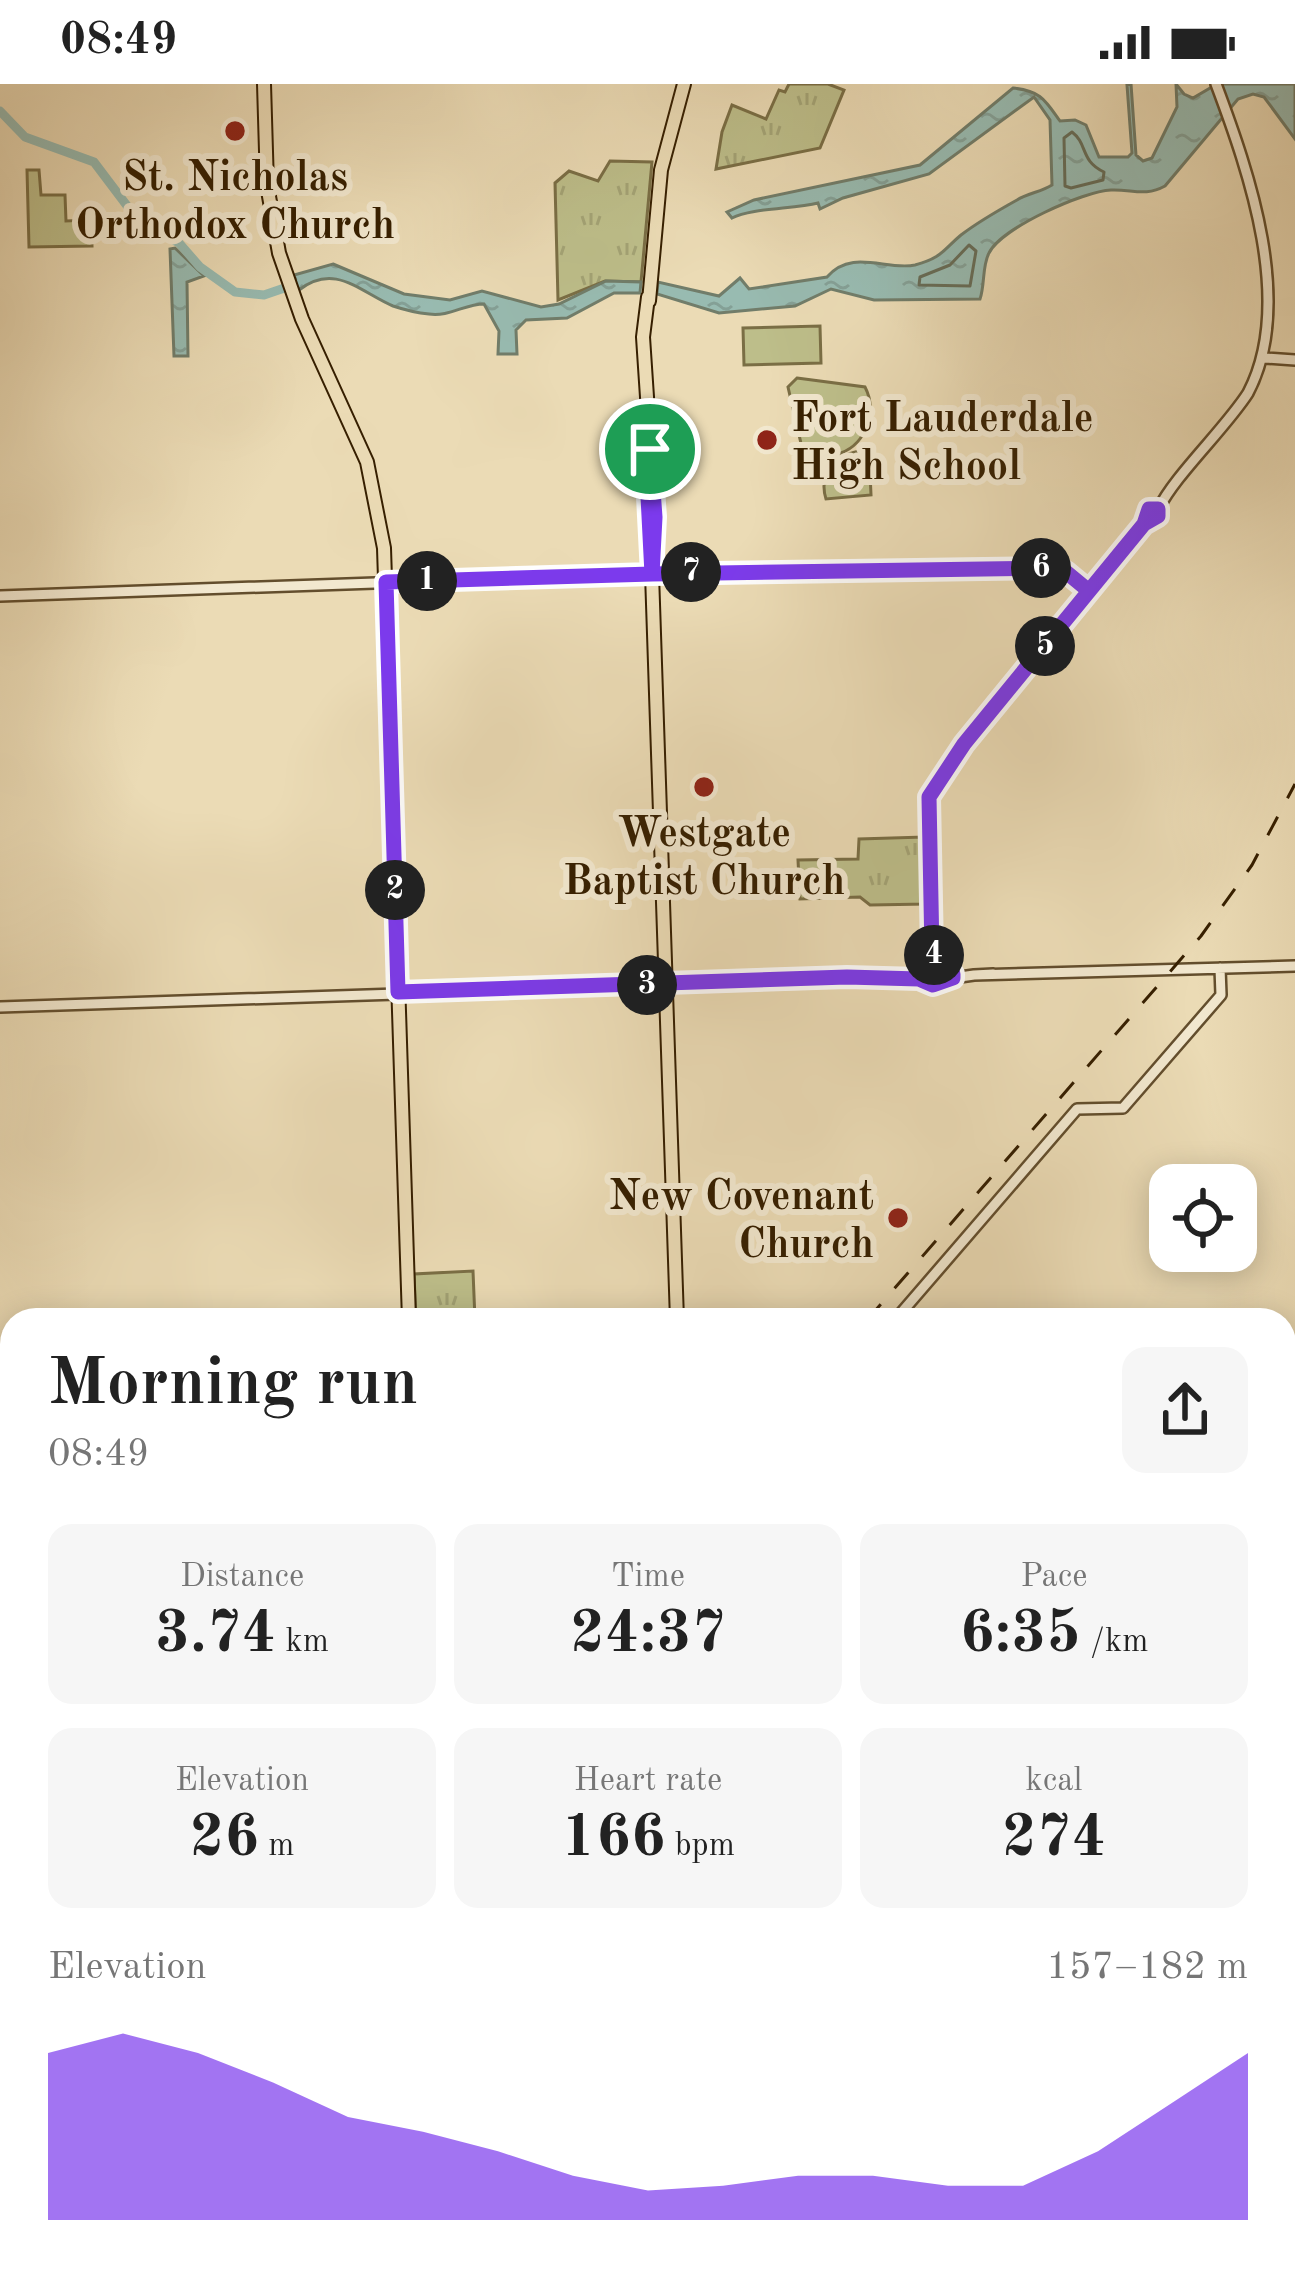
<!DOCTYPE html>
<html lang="en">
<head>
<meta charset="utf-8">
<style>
	:root { --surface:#fff; --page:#f6f6f6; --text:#222; --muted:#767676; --accent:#7c3aed }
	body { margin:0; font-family:"Old Standard TT",serif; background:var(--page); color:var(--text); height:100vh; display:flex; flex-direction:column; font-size:45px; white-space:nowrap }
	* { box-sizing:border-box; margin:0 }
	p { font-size:39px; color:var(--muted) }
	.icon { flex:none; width:66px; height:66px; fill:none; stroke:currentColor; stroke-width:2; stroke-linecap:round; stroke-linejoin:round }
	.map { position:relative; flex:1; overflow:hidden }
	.side { position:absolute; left:0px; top:1224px; width:1296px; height:975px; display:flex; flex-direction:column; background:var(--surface); border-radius:36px 36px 0 0; box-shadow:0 6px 30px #0003 }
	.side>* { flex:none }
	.buttons { position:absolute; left:1149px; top:1080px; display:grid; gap:24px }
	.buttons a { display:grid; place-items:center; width:108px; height:108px; border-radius:24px; background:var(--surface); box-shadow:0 6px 30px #0003; font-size:60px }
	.pin { position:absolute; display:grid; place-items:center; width:102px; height:102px; color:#fff; margin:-51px; border:6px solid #fff; border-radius:50%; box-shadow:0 3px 12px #0007 }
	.km { position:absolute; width:60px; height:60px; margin:-30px; border-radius:50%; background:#222; color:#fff; font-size:33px; line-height:60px; text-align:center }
	.round { display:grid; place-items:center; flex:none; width:126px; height:126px; border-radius:24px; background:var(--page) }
	.headline { display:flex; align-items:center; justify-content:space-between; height:204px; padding:0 48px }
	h1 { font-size:66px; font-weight:600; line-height:90px }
	.stats { display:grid; grid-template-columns:repeat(3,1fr); gap:18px; height:204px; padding:12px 48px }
	.stats div { display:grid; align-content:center; border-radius:24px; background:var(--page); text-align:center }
	.stats b { font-size:60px; font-weight:600 }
	.stats small { font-size:33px; font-weight:400 }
	.stats p { font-size:33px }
	.chart { height:336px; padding:24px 48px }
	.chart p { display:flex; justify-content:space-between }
	.chart svg { width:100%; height:216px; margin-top:12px; fill:var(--accent); opacity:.7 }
	.status { display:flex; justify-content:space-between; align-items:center; height:84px; padding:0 60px; background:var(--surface); direction:ltr }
	.status svg { height:33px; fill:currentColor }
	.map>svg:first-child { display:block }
	.grass { fill:#bdbe8a; stroke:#7a6e45; stroke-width:3 }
	.park { fill:url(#park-tufts); stroke:#7a6e45; stroke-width:3 }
	.water { fill:url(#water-ripples); stroke:#717d6a; stroke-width:3 }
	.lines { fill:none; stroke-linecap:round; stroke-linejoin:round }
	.shore { stroke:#676d58; stroke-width:3 }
	.river { stroke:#98bbb1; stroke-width:9 }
	.minor-casing { stroke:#634e2d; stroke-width:14 }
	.major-casing { stroke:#361f00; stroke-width:16 }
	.minor { stroke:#f2e8cf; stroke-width:9 }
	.major { stroke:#ebdbb5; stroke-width:12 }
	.rail { stroke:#361f00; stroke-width:3; stroke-dasharray:21 21; stroke-linecap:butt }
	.route-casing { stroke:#fff; stroke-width:24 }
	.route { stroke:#7c3aed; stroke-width:15 }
	.poi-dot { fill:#8f2418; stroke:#f2e8cf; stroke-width:4.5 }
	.labels { text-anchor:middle; stroke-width:12; stroke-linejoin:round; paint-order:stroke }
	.poi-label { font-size:42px; font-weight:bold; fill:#361f00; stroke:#f2e8cf }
</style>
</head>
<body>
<div class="status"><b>08:49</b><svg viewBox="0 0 49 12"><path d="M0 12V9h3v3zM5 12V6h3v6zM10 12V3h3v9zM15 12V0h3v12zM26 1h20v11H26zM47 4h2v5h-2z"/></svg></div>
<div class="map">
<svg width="1295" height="2197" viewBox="0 0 1295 2197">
	<defs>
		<pattern id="park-tufts" width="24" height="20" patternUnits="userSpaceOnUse" patternTransform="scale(3)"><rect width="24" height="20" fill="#bdbe8a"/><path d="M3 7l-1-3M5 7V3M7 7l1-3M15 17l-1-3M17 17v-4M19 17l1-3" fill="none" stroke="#a3a375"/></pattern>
		<pattern id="water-ripples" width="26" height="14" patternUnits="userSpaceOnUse" patternTransform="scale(3)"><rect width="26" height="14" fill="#98bbb1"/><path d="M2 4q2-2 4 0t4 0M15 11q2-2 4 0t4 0" fill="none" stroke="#84a096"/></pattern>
	</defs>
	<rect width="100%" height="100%" fill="#ebdbb5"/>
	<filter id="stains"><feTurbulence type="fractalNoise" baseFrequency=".00167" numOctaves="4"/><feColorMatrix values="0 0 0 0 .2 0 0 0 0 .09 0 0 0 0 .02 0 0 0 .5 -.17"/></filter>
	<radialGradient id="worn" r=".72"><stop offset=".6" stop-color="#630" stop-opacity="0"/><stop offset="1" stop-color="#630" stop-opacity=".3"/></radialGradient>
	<!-- grass -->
	<path class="grass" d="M27,86H39L41,111H65L66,137L91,136L92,162L29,163Z
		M820,242L821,279L744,281L743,244Z
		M797,294L865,303C877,326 867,359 841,369C829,373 815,369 803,368L788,303Z
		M869,366L871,411L826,415C817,386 841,367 869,366Z"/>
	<!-- park -->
	<path class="park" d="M789,0H828L844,6L820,64L716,85L722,48L732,21L766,35L779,6L785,8Z
		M610,77L652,78L641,198L605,197L558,216L555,99L569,87L598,97Z
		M924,753L926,820L870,821L860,813L800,815L798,776L858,775L859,755Z
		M473,1187L475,1236H416L414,1190Z
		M1295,1305V1766H1284V1306Z"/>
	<!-- water -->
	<path class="water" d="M1131,0L1136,71L1143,77L1152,74L1177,23L1176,0L1184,10L1193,14L1217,0H1295V55L1264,13L1253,10L1238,15L1165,102C1145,113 1132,105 1111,106C1084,107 1001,144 989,169C982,182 985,201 980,215L874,216L831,205L795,222L719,229L657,210L658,198L719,212L740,194L749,205L827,193C852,164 886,187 915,181C942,174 943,166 961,151C978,138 999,126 1017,116C1028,109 1041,108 1052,101L1050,36L1034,13L929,90L843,114L820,125L818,119C793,125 751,124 732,134L727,128L754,116L920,81L1013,4C1041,7 1045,16 1060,37L1075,36L1086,41L1099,73H1128L1132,69L1127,1Z
		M175,164L204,192L187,198L188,272H174L170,165Z
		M333,180L404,210L450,216L482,207L541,223L559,220L606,197L641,198L640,209H614L567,234L526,236L516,246L517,270H498L499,247L484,220C465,220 449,233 429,230C418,229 405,226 393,222C360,208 335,178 299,206L294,191Z"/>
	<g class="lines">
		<!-- shore -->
		<path class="shore" d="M1072,48C1088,60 1080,77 1104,88L1103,96L1071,104L1065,102L1064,54Z
			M969,161L976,167L970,202L919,201L920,193L950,181Z"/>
		<!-- river -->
		<path class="river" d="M0,27L25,53L94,78L137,135L179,159L200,183L235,208L264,211L296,200"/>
		<!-- minor casing -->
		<g class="minor-casing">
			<path id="minor" d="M1265,274L1295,276
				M1156,424L1159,431L1151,434L1148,427Z
				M1158,426C1174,392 1225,345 1248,309C1295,220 1249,88 1216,0
				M0,512L776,485L983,482L1055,485L1089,507
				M924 893a8 8 0 1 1 16 0a8 8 0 1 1-16 0Z
				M928,886L932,862L929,713L964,660L1148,431
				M993,890L974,891L1295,882
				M854,894L926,889
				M939,896L974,891
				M0,923L855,895
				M895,1236L1077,1025L1123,1024L1221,911L1220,884
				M1284,1847L1295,1846
				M0,1881H12
				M0,1888H12
				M1284,2136H1295
				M0,2171H12"/>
		</g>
		<!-- major casing -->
		<g class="major-casing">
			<path id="major" d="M264,0L267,101L279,169L302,235L367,378L384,464L409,1236
				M648,213L643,253L655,433L652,490L677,1236
				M649,217L661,86L684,0
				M1284,1300L1295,1292
				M0,1330H12
				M0,1341L12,1340
				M453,2187V2197
				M663,2187V2197
				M885,2187L886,2197
				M896,2187L897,2197"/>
		</g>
		<!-- minor -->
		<use href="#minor" class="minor"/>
		<!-- major -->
		<use href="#major" class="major"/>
		<!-- rail -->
		<path class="rail" d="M867,1236L1201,852L1252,781L1295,700
			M304,2187L305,2197"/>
	</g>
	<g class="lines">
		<!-- route casing -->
		<g class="route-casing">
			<path id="route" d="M650,365L655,433L652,490L386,498L398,908L847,893L919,895L933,901L953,894V890L936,886L932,869L929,713L964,660L1144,440L1149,425H1158V432L1144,440L1089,507L1066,488L1049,484L652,490L646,374L650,365"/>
		</g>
		<!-- route -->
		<use href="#route" class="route"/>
	</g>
	<!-- markers -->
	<g class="poi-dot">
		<circle cx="235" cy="47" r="12"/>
		<circle cx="767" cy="356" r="12"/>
		<circle cx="704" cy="703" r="12"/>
		<circle cx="898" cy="1134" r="12"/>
	</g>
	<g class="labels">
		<!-- poi labels -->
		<g class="poi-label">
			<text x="235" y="106">St. Nicholas<tspan x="235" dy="48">Orthodox Church</tspan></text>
			<text x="791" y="347" text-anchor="start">Fort Lauderdale<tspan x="791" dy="48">High School</tspan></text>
			<text x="704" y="762">Westgate<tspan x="704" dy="48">Baptist Church</tspan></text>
			<text x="874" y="1125" text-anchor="end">New Covenant<tspan x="874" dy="48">Church</tspan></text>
		</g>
	</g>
	<rect width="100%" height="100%" filter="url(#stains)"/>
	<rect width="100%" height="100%" fill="url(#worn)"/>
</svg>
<div class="buttons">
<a><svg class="icon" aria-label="locate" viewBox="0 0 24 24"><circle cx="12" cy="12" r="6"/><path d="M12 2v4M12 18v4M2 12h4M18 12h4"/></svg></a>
</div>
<div class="pin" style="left:650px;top:365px;background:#1e9e55"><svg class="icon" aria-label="arrive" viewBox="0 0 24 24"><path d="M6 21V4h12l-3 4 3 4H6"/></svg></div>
<b class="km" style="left:427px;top:497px">1</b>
<b class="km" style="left:395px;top:806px">2</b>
<b class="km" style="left:647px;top:901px">3</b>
<b class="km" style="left:934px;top:871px">4</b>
<b class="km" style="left:1045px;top:562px">5</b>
<b class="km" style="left:1041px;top:484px">6</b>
<b class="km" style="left:691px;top:488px">7</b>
<section class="side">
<div class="headline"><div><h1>Morning run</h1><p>08:49</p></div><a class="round"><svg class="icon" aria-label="share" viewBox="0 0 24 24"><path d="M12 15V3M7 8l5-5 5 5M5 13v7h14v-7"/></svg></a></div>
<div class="stats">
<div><p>Distance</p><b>3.74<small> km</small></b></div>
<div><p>Time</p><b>24:37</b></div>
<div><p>Pace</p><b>6:35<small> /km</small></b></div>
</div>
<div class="stats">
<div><p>Elevation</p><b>26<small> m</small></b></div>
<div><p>Heart rate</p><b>166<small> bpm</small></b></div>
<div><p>kcal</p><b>274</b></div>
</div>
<div class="chart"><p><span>Elevation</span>157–182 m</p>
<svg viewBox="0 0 160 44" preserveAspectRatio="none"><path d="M0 44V10L10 6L20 10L30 16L40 23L50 26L60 30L70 35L80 38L90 37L100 35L110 35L120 37L130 37L140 30L150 20L160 10V44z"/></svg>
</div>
</section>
</div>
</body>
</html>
